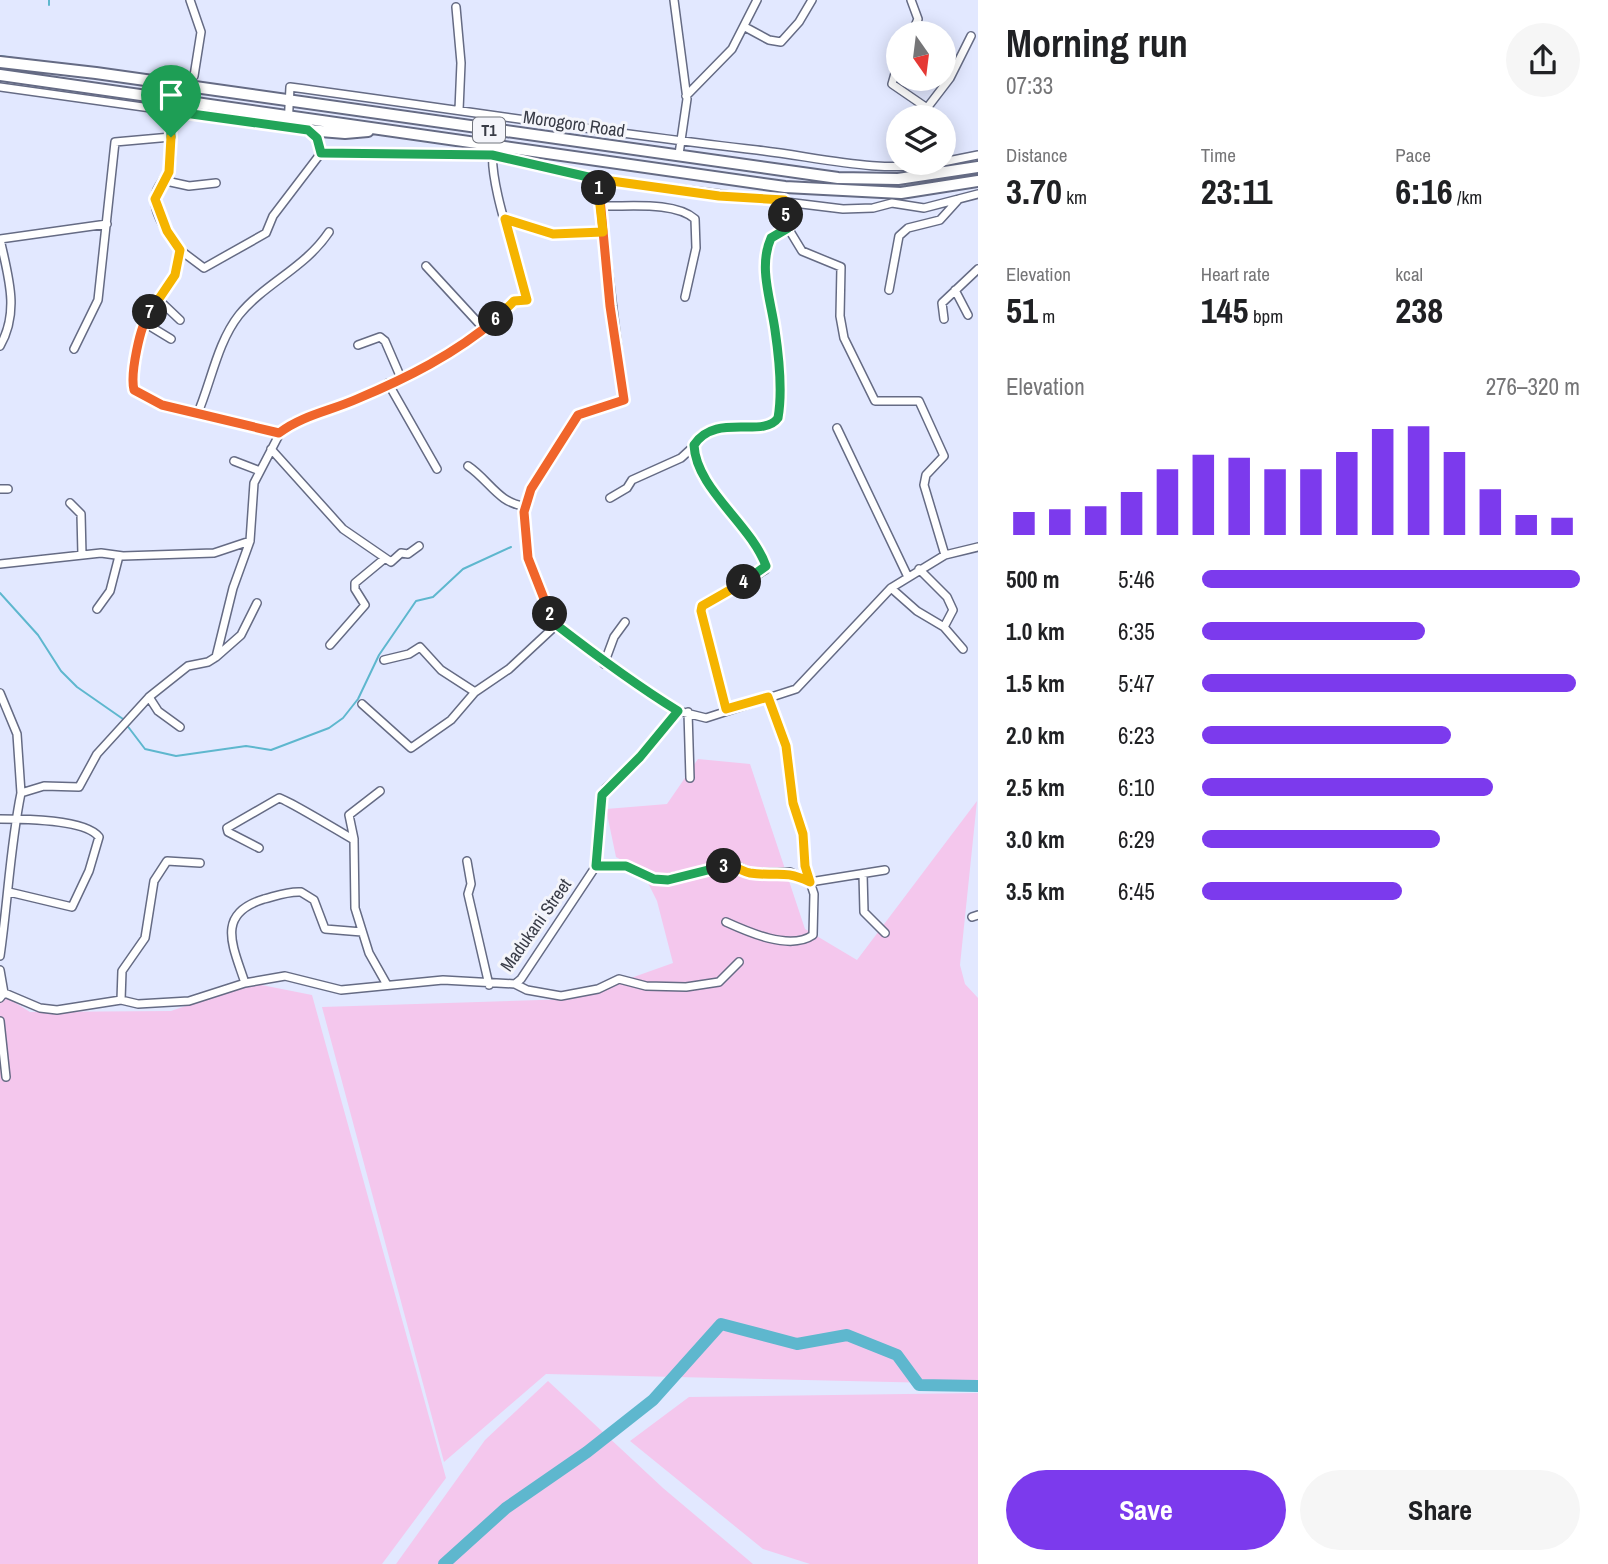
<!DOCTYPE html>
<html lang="en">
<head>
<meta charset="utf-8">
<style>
	:root { --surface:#fff; --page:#f6f6f6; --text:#202124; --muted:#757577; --accent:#7c3aed }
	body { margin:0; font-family:"Archivo Narrow",sans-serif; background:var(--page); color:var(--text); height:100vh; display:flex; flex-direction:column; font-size:26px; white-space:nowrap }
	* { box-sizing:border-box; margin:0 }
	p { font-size:23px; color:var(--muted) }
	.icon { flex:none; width:38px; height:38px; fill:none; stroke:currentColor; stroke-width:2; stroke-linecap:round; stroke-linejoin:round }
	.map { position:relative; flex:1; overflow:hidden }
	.details { display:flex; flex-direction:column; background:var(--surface); width:630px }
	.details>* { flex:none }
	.needle { width:46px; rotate:166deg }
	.buttons { position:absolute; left:886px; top:21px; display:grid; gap:14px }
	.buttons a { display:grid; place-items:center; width:70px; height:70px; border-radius:50%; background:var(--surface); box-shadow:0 4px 18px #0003; font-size:35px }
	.pin { position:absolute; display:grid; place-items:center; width:60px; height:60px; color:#fff; margin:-72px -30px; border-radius:50% 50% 50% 0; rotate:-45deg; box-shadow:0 0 7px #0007 }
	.pin .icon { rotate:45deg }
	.km { position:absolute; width:35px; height:35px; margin:-18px; border-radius:50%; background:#222; color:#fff; font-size:19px; line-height:35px; text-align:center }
	.round { display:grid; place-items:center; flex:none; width:74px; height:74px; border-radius:37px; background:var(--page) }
	.summary { display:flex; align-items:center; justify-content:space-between; height:119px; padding:0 28px }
	h1 { font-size:38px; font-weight:700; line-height:52px }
	.metrics { display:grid; grid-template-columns:repeat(3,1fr); gap:10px; height:119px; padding:7px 28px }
	.metrics div { display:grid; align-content:center }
	.metrics b { font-size:35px; font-weight:700 }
	.metrics small { font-size:19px; font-weight:400 }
	.metrics p { font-size:19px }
	.chart { height:196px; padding:14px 28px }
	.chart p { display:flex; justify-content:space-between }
	.chart svg { width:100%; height:126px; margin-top:7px; stroke:var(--accent); stroke-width:6 }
	.button { display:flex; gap:14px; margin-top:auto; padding:14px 28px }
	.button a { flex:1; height:80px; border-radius:42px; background:var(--accent); color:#fff; font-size:28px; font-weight:700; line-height:80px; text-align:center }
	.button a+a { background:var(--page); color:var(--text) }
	ul { padding:0 28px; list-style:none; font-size:23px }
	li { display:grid; grid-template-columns:112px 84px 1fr; align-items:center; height:52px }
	li i { height:18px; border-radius:9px; background:var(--accent) }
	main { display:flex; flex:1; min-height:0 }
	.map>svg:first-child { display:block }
	.green { fill:#f4c7ed }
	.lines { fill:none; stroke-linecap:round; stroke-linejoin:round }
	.stream { stroke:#5eb7ce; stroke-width:2 }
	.river { stroke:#5eb7ce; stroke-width:12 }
	.minor-casing { stroke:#656b84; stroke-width:10 }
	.trunk-casing { stroke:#656b84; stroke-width:14 }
	.minor { stroke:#fff; stroke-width:7 }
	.trunk { stroke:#fff; stroke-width:10 }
	.split-1-casing { stroke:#fff; stroke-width:14 }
	.split-2-casing { stroke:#fff; stroke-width:14 }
	.split-3-casing { stroke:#fff; stroke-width:14 }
	.split-4-casing { stroke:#fff; stroke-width:14 }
	.split-5-casing { stroke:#fff; stroke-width:14 }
	.split-6-casing { stroke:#fff; stroke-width:14 }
	.split-7-casing { stroke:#fff; stroke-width:14 }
	.split-8-casing { stroke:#fff; stroke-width:14 }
	.split-1 { stroke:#22a559; stroke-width:9 }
	.split-2 { stroke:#f0652b; stroke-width:9 }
	.split-3 { stroke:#22a559; stroke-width:9 }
	.split-4 { stroke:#f5b400; stroke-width:9 }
	.split-5 { stroke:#22a559; stroke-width:9 }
	.split-6 { stroke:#f5b400; stroke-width:9 }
	.split-7 { stroke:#f0652b; stroke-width:9 }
	.split-8 { stroke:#f5b400; stroke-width:9 }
	.labels { text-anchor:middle; stroke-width:6; stroke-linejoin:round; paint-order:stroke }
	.shield { fill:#f4f5fb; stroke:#71747d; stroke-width:2 }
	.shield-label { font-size:16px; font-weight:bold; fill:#393c47 }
	.street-label { font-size:18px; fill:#393c47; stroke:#f4f5fb }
</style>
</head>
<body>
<main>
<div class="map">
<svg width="978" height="1564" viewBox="0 0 978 1564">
	<rect width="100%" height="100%" fill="#e2e8ff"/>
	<!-- green -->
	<path class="green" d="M698,759L750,764L805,929L857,960L977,801L960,965L965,984L978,998V1384L546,1374L444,1462L322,1007L572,999L673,963L657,901L642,871L616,857L606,809L667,804Z
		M252,983L312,995L446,1478L382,1564H0V993L30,1012L171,1011Z
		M548,1381L663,1488L753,1564H396L485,1440Z
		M978,1393V1564H810L763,1549L630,1441L689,1397Z"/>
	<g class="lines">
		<!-- stream -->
		<path class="stream" d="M49,5V0
			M0,56L27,60
			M0,593L38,635L61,671L77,687L123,719
			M126,724L145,749L176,756L246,746L271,750L329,728L343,718L358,699L379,655L416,601L433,597L463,569L511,547"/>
		<!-- river -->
		<path class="river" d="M444,1564L506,1508L587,1452L653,1400L721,1324L797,1344L847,1335L897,1355L919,1385L978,1386"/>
		<!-- minor casing -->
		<g class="minor-casing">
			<path id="minor" d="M190,0L201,32L194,76
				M674,0L687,99L679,154
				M911,0L918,19L912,33
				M456,7L461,63L459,110
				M745,27L769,40L781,42L799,22L812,0
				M898,63L892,84L927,108L929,117
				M0,87L308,130L317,138L321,153L273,216L266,233L204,268L180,250
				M686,96L732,49L757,0
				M927,108L950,78L971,36
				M170,111C169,128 173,144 171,161C169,175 162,179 157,190C148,209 170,236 180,250L175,275L143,322L171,339
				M288,127L290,87C445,108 601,132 757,150C818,157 878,174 940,163
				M321,153L492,155L597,179L843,209L873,208L892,203L924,208L978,194
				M943,162L978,155
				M166,181L189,186L216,183
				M602,206C628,207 674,201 695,219L696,248L685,297
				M505,219L553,234L603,232
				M788,228L802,251L841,267L840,316L844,338L875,401H919L944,456L926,475L924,485L945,555
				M0,239L107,224
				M426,266L484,329
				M889,290L899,236L908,228L940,220L959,199
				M955,290L968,315
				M159,300L180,320
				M944,319L942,303L978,269
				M143,322L133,378L134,390L162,405L280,433
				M358,345L380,337L385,341L401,378
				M0,346C20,311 8,276 0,239
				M74,349L98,300L115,142L171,137
				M388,383L437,469
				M197,415C211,383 217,343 239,315C265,283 305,268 329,232
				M837,428L908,577
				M271,449L343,529L391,562L401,553L408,554L419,546
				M234,461L260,471
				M468,466C489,480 499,504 525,506
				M0,489H8
				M610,498L627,488L632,480L681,458L693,447
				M70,503L81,514L82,555
				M0,564L101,553L123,556L214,553L250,541
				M919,569L947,597L953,610L944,627L963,649
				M891,588L917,611L944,627
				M97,609L110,591L119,556
				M554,623C594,654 635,683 678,711
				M330,645L365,605L355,589V583L384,559
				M216,657L241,635L257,603
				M384,660L409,654L420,647L441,670L475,692
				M604,664L614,637L625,622
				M0,693L17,734L21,793
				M149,697L158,711L180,727
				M362,704L411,748L451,720L475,692L509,669L552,629L554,623L528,558L524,512L531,489L578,415L624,399L597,179
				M726,709L701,608L765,570L766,566C750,522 701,495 693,447C705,411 763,439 778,418C783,391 779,357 775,330C771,300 758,267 771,238L788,228L784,200
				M688,712L690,778
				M0,819C24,819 85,819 99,837L89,871L72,907L9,892
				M354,839L349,815L380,791
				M259,848L228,832L227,828L279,798C285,799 344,834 354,840L355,908L369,953L386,983
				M467,861L471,884L468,894L489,985
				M596,866H626L660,880L726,866L739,867L751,873L790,872L810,882L885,870
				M863,874L864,912L885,933
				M972,917L978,915
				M726,922C748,932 790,951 813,935L814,894L805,866L803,833L793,803L787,746L768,697
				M0,956C8,901 10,847 21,793L44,786L79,787L97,754L149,697L188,666L208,662L216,657L233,588L250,541L254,483L280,433L294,422L359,399L428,366L476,336L515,301L527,300C519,265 485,175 494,145
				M0,970L4,993L0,998
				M245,983C233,946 215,914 264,899C276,896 288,891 301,892L314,900L325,929L362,932
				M515,984L527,990L561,996L598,989L619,979L646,986L686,987L719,982L739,962
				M0,991L40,1008L57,1010L121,1000L138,1004L189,1001L245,983L285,976L341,990L443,980L515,984L521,979L596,866L600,808L606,788L641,757L678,711L706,718L796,689L891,588L945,555L978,547
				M121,1000L122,971L145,938L154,881L167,861L200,863
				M0,1021L6,1077"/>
		</g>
		<!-- trunk casing -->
		<g class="trunk-casing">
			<path id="trunk" d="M0,62L96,73L838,178L898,179L978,167
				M0,75L785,187L901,193L978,181
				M308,130L345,133L368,131"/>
		</g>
		<!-- minor -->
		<use href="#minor" class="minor"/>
		<!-- trunk -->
		<use href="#trunk" class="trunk"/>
	</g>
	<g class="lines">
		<!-- split-1 casing -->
		<g class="split-1-casing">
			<path id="split-1" d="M171,137L170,111L308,130L317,138L321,153L492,155L597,179L599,188"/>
		</g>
		<!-- split-2 casing -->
		<g class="split-2-casing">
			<path id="split-2" d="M550,614L528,558L524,512L531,489L578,415L624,400L610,306L599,188"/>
		</g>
		<!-- split-3 casing -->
		<g class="split-3-casing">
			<path id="split-3" d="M550,614L554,623C594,654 634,684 678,711L640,757L602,795L596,866H626L654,879L668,880L724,866"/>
		</g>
		<!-- split-4 casing -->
		<g class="split-4-casing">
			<path id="split-4" d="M724,866C736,865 740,871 750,873C777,877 783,869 810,882L805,866L803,834L793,803L786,746L768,697L726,709L701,611L702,606L744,582"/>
		</g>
		<!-- split-5 casing -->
		<g class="split-5-casing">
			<path id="split-5" d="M744,582L766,566C751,524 696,489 694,445C715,412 763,439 778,418C783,390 779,357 775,330C771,300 758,267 771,238L788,228L786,215"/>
		</g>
		<!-- split-6 casing -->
		<g class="split-6-casing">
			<path id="split-6" d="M496,319L514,301L527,300L505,219L553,234L603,232L597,179L719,196L784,200L786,215"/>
		</g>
		<!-- split-7 casing -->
		<g class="split-7-casing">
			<path id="split-7" d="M150,312C140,325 130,374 134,390L162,405L279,433C303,415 330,411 357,399C407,378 455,354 496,319"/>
		</g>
		<!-- split-8 casing -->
		<g class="split-8-casing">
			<path id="split-8" d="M150,312L175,275L180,250L167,231L155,199L169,172L171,137"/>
		</g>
		<!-- split-1 -->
		<use href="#split-1" class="split-1"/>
		<!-- split-2 -->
		<use href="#split-2" class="split-2"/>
		<!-- split-3 -->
		<use href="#split-3" class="split-3"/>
		<!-- split-4 -->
		<use href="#split-4" class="split-4"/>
		<!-- split-5 -->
		<use href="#split-5" class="split-5"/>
		<!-- split-6 -->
		<use href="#split-6" class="split-6"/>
		<!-- split-7 -->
		<use href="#split-7" class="split-7"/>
		<!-- split-8 -->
		<use href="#split-8" class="split-8"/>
	</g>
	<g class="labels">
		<!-- shield labels -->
		<rect class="shield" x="473" y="117.5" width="32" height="25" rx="5"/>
		<g class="shield-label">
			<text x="489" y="136">T1</text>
		</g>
		<!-- street labels -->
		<g class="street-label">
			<text transform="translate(574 124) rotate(8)" y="6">Morogoro Road</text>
			<text transform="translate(536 925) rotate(-55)" y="6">Madukani Street</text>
		</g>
	</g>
</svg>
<div class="buttons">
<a><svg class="needle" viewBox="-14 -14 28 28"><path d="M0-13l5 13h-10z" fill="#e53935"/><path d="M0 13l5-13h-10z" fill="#757577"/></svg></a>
<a><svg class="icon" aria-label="layers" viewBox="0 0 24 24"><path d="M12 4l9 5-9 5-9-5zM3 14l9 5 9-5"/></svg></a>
</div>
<div class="pin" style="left:171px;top:137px;background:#1e9e55"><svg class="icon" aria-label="arrive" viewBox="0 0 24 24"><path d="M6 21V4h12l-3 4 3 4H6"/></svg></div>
<b class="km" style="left:599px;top:188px">1</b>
<b class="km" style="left:550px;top:614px">2</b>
<b class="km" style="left:724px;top:866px">3</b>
<b class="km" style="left:744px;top:582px">4</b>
<b class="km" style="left:786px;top:215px">5</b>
<b class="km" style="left:496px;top:319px">6</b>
<b class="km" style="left:150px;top:312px">7</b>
</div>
<section class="details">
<div class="summary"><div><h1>Morning run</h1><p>07:33</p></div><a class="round"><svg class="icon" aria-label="share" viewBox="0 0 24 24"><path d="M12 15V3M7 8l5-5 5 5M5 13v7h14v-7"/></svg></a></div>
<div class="metrics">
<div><p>Distance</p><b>3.70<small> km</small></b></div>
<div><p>Time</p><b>23:11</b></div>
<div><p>Pace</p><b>6:16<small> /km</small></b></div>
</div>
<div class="metrics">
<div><p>Elevation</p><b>51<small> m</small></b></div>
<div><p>Heart rate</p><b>145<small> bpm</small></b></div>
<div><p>kcal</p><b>238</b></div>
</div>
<div class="chart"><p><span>Elevation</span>276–320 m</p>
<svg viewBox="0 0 160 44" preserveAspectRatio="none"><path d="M5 44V36M15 44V35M25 44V34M35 44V29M45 44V21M55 44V16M65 44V17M75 44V21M85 44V21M95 44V15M105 44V7M115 44V6M125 44V15M135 44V28M145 44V37M155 44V38"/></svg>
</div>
<ul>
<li><b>500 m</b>5:46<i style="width:100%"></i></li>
<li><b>1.0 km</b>6:35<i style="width:59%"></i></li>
<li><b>1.5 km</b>5:47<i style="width:99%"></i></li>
<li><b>2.0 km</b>6:23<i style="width:66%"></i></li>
<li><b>2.5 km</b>6:10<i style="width:77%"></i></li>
<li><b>3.0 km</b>6:29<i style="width:63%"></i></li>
<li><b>3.5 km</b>6:45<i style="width:53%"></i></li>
</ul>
<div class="button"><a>Save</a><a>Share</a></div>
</section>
</main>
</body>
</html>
